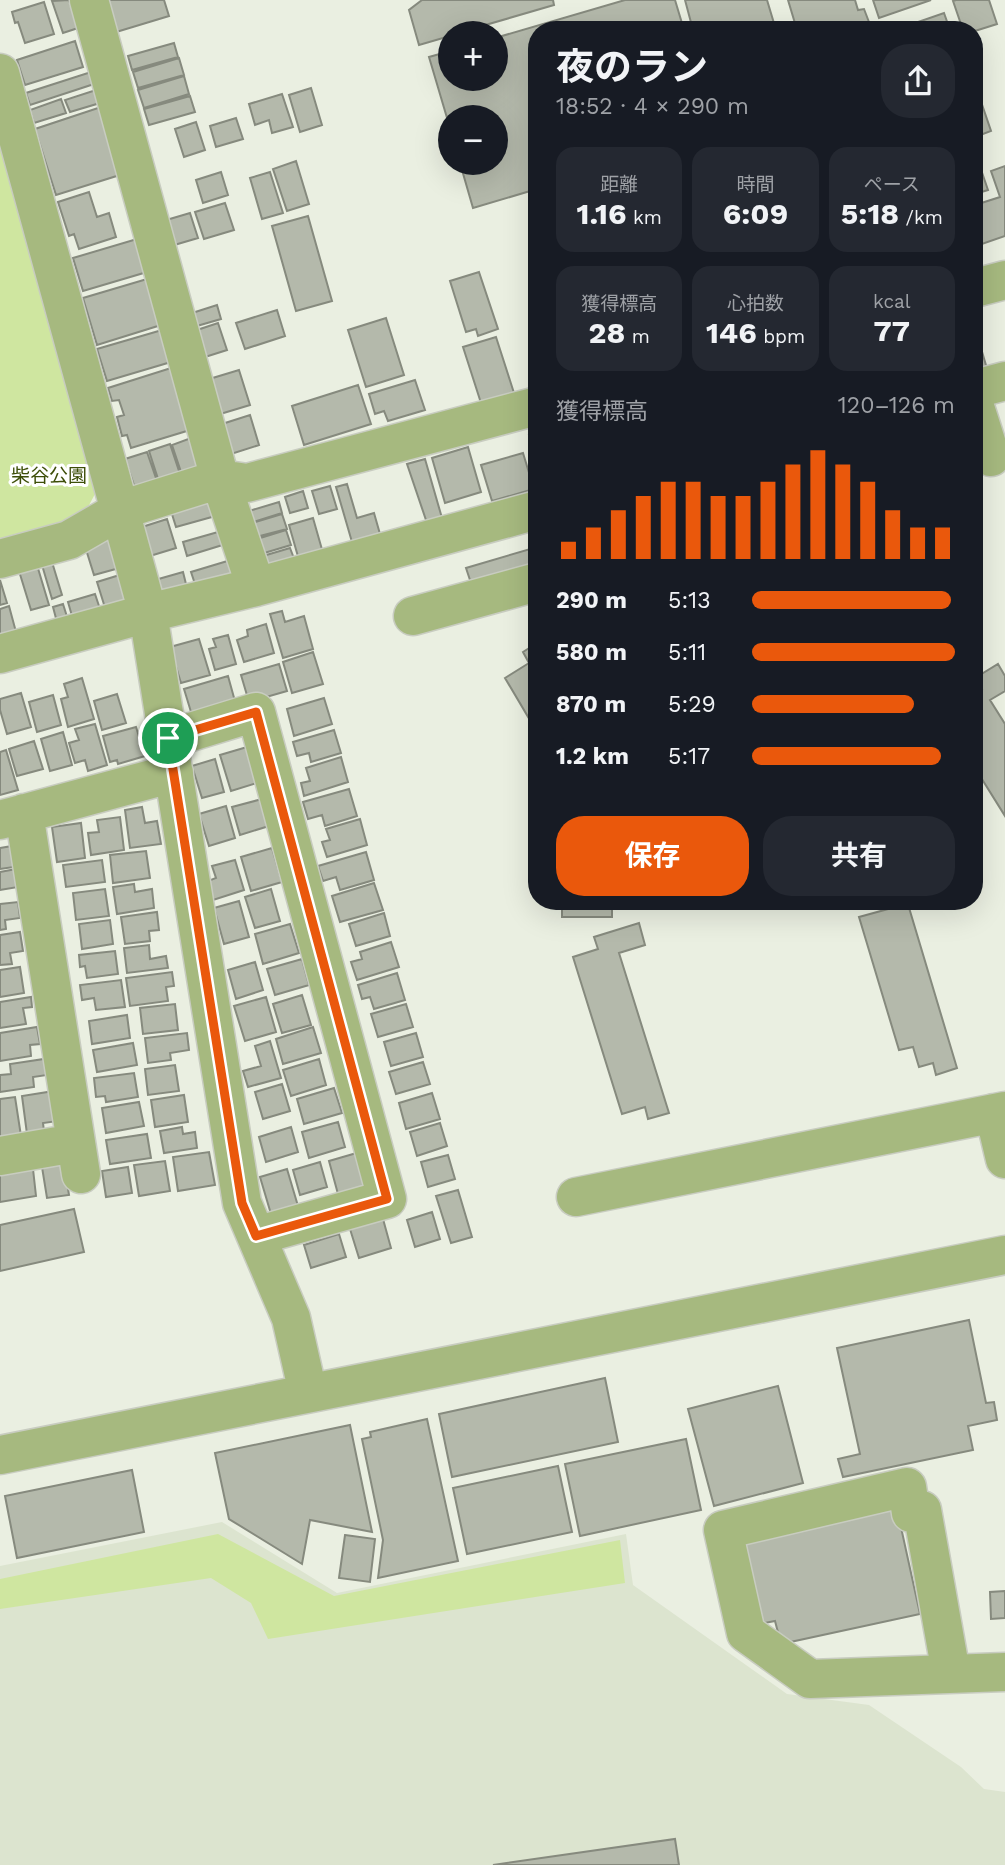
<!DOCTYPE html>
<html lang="ja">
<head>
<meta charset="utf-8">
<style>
	:root { --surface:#171b24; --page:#242831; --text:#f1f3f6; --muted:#9ea1a6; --accent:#ea580c }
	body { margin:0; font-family:"Work Sans","Noto Sans JP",sans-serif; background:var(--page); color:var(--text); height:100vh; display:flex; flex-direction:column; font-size:26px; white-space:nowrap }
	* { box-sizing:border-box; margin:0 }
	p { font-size:23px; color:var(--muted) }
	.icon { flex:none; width:38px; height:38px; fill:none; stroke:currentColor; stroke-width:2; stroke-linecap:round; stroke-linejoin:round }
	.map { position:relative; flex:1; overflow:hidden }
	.drawer { position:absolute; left:528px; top:21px; width:455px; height:889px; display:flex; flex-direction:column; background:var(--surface); border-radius:28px; box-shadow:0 7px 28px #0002 }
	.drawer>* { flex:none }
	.buttons { position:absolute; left:438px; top:21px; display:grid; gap:14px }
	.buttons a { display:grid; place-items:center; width:70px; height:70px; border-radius:50%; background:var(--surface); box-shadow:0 7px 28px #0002; font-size:35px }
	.pin { position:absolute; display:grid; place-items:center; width:60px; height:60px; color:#fff; margin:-30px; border:4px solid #fff; border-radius:50%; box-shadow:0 2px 7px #0007 }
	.round { display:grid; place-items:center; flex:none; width:74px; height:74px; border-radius:28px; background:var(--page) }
	.overview { display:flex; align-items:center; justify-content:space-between; height:119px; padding:0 28px }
	h1 { font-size:38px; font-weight:700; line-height:52px }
	.stats { display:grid; grid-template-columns:repeat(3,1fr); gap:10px; height:119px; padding:7px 28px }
	.stats div { display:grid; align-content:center; border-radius:18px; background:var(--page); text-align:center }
	.stats b { font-size:30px; font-weight:700 }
	.stats small { font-size:19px; font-weight:400 }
	.stats p { font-size:19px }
	.chart { height:196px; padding:14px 28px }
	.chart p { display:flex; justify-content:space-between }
	.chart svg { width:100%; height:126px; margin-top:7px; stroke:var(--accent); stroke-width:6 }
	.cta { display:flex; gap:14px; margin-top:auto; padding:14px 28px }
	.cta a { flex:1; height:80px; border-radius:28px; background:var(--accent); color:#fff; font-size:28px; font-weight:700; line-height:80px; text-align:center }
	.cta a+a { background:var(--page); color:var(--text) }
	ul { padding:0 28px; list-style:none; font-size:23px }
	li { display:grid; grid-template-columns:112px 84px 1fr; align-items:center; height:52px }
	li i { height:18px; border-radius:9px; background:var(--accent) }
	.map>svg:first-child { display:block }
	.built { fill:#dce4cf }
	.green { fill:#cfe6a0 }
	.building { fill:#b4b9ab; stroke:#868a7e; stroke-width:2 }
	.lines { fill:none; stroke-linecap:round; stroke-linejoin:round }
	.minor-casing { stroke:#c8ccc0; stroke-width:41 }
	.minor { stroke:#a6b97f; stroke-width:38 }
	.route-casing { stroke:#fff; stroke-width:14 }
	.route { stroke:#ea580c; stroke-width:9 }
	.labels { text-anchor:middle; stroke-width:6; stroke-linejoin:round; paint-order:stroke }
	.park-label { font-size:19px; fill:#3d4e08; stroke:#fff }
</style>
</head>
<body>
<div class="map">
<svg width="1005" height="1865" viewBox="0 0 1005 1865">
	<rect width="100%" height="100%" fill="#eaefe1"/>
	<!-- built -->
	<path class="built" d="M222,1522L337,1593L626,1534L633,1585L787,1694L869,1705L961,1767L984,1789L1005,1792V1865H0V1566Z"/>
	<!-- green -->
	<path class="green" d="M0,117L102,481L81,520L0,547Z
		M218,1534L334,1596L620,1540L625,1583L268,1639L251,1603L211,1578L0,1609V1579Z"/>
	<!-- building -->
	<path class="building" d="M69,0L78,28L63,33L52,1Z
		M103,0H164L169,16L113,33Z
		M422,0H553L554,5L458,33H450V36L419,45L409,10Z
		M625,0H675L684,30H537V189L473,208L460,163H495V117H450V128L429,57L450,51V79H495V38Z
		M685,0H767L776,30H693Z
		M788,0H855L858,10L864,9L872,30H797Z
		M873,0H931L879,18Z
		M956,0H989L997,24L975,31L963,30L953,1Z
		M44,2L54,34L25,43L18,22L15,23L12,12Z
		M944,13L950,30H895Z
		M75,41L83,67L25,85L17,60Z
		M174,43L178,57L132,70L128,56Z
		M179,58L184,75L138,88L133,72Z
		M91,72L94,84L30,105L26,93Z
		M184,76L189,94L144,108L138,90Z
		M975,84L991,131L975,137Z
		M311,88L322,125L300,132L289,95Z
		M96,90L100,103L70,112L65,100Z
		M282,94L293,127L272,133L269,120L255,125L249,104Z
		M190,96L195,112L149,125L144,109Z
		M61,99L66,113L34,123L30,110Z
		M101,107L123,174L56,195L35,129Z
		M236,118L243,139L216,147L210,126Z
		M196,122L205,150L184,157L175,129Z
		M975,152L988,190L975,194Z
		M296,161L309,204L287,211L273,169Z
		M1005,166V236L979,245L975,233V205L1000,197L991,171Z
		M221,172L228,195L203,203L196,180Z
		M270,172L283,213L262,219L250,178Z
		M89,192L97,217L109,213L116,237L79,249L74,234L69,236L58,202Z
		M225,203L234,230L204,239L195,212Z
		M190,213L198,238L171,246L163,221Z
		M308,216L332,301L296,311L272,226Z
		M137,239L147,272L83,291L73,258Z
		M479,272L498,329L478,336L476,329L466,332L450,281Z
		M147,279L161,325L97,345L83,298Z
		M217,305L221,319L190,328L186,315Z
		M277,310L285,336L245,349L236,323Z
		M386,318L404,375L366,387L348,330Z
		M218,323L227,350L202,358L194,331Z
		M975,328L988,372L975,375Z
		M162,330L171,362L107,381L97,349Z
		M496,337L514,393L481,403L463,347Z
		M171,368L190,430L131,448L127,435L122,436L117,417L124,415L119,400L112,401L108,388Z
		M239,370L250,405L217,415L206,380Z
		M415,380L425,410L388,421L384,411L375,414L369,394Z
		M358,385L371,424L304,445L292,406Z
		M250,415L259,445L231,454L222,424Z
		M537,432V465L529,435Z
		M191,438L202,471L183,478L172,445Z
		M170,444L181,477L160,485L149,451Z
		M468,447L481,492L445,503L432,458Z
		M147,452L158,484L136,491L125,459Z
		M523,453L534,489L492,501L481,465Z
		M425,459L442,518L427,523L407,464Z
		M347,484L357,518L374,513L380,534L352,542L336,487Z
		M330,486L337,509L319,514L312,491Z
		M303,491L308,508L290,513L285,497Z
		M214,499L219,515L176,527L171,511Z
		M279,502L282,513L253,522L249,511Z
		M282,514L287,529L256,537L252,523Z
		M313,518L323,553L299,560L289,525Z
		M167,519L176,548L150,556L142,527Z
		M225,530L229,543L187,556L183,542Z
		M286,530L291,545L261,554L257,539Z
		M114,535L123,567L94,575L84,543Z
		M537,547V573L474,592L466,568Z
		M290,548L295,561L267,569L263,556Z
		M234,559L238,575L196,587L191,572Z
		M52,562L62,595L52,599L42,565Z
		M37,565L49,605L31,610L19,571Z
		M183,572L188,592L161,600L155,580Z
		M126,573L136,606L107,614L97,582Z
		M0,580L7,603L0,605Z
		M95,594L102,615L74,623L68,602Z
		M63,604L69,623L58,626L53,607Z
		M9,606L16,632L0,636V609Z
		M282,611L285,622L304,616L313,649L283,658L270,614Z
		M266,624L274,653L244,662L237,640L248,636L247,630Z
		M228,635L236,664L215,670L209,649L216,647L213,639Z
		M199,639L210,675L181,683L170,647Z
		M537,643V732L505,678L529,663L523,652Z
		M313,652L323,684L292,693L283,662Z
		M279,664L287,691L249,702L241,675Z
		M998,664L1005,676V691L990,700L1005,724V816L975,768V694L982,689L975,678Z
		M228,676L236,705L191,712L184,689Z
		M82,678L94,719L68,727L61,699L68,697L64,684Z
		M21,693L31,727L7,734L0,710V699Z
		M117,694L126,723L102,730L94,701Z
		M53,695L61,725L37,732L29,702Z
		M324,698L332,724L294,736L287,709Z
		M95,724L107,765L88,771L85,760L75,763L69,743L79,740L75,729Z
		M136,727L145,756L118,764L117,760L110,762L103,736Z
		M334,730L341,753L311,762L309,753L297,756L293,742Z
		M63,732L72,765L50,771L41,739Z
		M34,741L43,769L17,776L9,749Z
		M247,747L257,783L231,791L220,755Z
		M6,750L18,790L0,795V752Z
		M341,757L348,782L304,796L301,783L310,781L306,768Z
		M215,759L224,792L202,798L192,766Z
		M349,789L357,816L325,826L322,815L308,819L303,802Z
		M262,799L269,826L240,835L232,807Z
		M226,806L235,838L209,846L199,814Z
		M142,807L145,823L157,821L161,844L130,848L125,810Z
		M120,817L124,850L91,855L88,833L99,832L97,820Z
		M360,819L367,845L327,857L322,842L330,840L326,829Z
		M81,823L85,858L57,862L52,827Z
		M12,846L14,867L0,869V848Z
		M272,848L282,882L251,891L241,857Z
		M146,851L150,878L113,883L110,855Z
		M366,852L374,880L340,890L336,877L323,881L318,866Z
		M102,860L105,882L66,887L63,865Z
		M235,860L244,890L213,900L208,881L216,878L212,866Z
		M16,869L18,887L0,890V872Z
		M374,883L383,910L340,922L332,896Z
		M134,884L135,892L152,889L154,908L117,914L113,887Z
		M105,889L109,916L76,920L73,893Z
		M271,889L280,921L255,928L245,897Z
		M239,901L249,937L224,944L214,908Z
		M562,901H612V917H562Z
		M885,901H907L957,1068L936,1075L933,1063L919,1067L913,1047L899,1050L859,917L888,909Z
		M18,902L20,918L5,920L6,929L0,930V904Z
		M157,912L159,930L149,931L150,941L125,944L121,917Z
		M384,913L390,936L356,946L349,924Z
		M110,920L113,944L82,949L79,924Z
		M639,923L645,945L619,953L669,1113L648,1119L645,1107L622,1114L573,957L598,949L594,937Z
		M290,924L299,953L263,964L255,934Z
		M20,932L23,951L10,953L12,964L0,965V935Z
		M391,942L399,967L357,980L351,962L362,959L360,952Z
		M149,945L150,959L166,956L168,968L127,973L124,948Z
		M115,951L118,974L87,978L85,966L80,967L79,955Z
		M302,959L309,985L275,995L267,969Z
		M255,962L263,990L236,999L228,970Z
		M20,967L24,993L0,997V970Z
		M172,972L174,986L166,987L168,1001L130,1006L126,978Z
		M397,973L405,1000L374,1009L370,997L362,999L358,985Z
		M121,980L125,1007L96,1010L94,998L82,1000L80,985Z
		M302,995L311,1025L282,1033L273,1004Z
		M31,997L32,1007L23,1008L26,1024L0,1028V1002Z
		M266,997L276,1032L245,1041L234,1006Z
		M175,1004L178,1030L143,1034L140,1008Z
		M406,1004L413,1027L378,1037L371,1014Z
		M127,1015L130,1038L92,1044L89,1021Z
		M37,1027L40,1044L30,1045L31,1056L0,1061V1033Z
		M313,1027L321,1053L283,1064L276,1039Z
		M187,1033L189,1050L170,1053L171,1060L148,1063L145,1038Z
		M416,1033L423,1057L391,1066L384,1042Z
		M270,1041L281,1078L248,1087L243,1071L261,1066L255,1046Z
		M133,1043L137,1065L97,1072L93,1050Z
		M44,1059L47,1075L33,1077L34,1087L0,1092V1075L11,1074L10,1064Z
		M319,1059L326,1085L291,1096L283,1070Z
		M423,1062L430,1084L396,1094L389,1072Z
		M175,1065L179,1091L148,1095L145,1069Z
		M134,1073L138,1097L106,1102L105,1096L96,1097L94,1078Z
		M282,1084L290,1111L263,1119L255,1092Z
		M334,1088L342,1113L304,1124L297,1099Z
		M54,1091L58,1121L43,1123L44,1131L27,1134L22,1096Z
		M432,1093L440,1119L406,1129L399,1103Z
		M184,1095L188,1122L155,1127L151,1100Z
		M15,1097L21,1136L0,1139V1099Z
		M139,1102L144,1126L106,1133L102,1108Z
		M338,1122L345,1147L309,1158L302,1132Z
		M440,1123L447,1146L417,1156L410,1132Z
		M182,1127L183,1134L195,1132L197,1148L164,1153L160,1131Z
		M291,1127L298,1152L266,1162L259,1137Z
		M147,1134L151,1158L110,1164L106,1140Z
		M209,1152L215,1185L178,1191L173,1157Z
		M360,1152L371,1185L338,1194L329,1161Z
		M448,1155L455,1179L428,1187L421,1162Z
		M165,1161L170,1191L139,1196L134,1165Z
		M320,1162L327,1187L300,1195L293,1170Z
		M64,1164L69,1195L47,1198L42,1167Z
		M128,1167L132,1193L106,1197L102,1171Z
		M33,1169L36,1196L0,1202V1174Z
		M287,1169L298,1206L271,1214L260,1177Z
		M458,1190L472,1237L451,1243L436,1196Z
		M74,1209L84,1252L0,1271V1225Z
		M432,1212L440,1239L415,1247L407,1220Z
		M383,1219L391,1248L359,1258L350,1229Z
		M339,1234L346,1257L311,1268L304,1245Z
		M969,1320L986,1403L994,1402L997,1420L968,1426L973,1450L843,1477L838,1459L860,1454L837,1348Z
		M605,1378L618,1442L452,1477L439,1414Z
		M778,1386L803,1483L714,1506L688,1409Z
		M427,1419L458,1561L378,1578L383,1540L362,1439L371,1437L370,1432Z
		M350,1425L372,1532L310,1520L302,1564L229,1519L215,1453Z
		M686,1439L701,1510L580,1536L565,1464Z
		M558,1466L572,1532L467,1554L453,1488Z
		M132,1470L144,1532L17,1558L5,1496Z
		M895,1500L920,1614L781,1644L775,1621L754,1625L734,1536Z
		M345,1535L375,1539L370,1582L339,1578Z
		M1005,1591V1618L991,1619L990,1592Z
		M675,1839L679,1865H493Z"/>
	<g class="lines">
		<!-- minor casing -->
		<g class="minor-casing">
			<path id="minor" d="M89,0L220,479L256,587
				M0,73L148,613L242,1203L291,1318L308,1393
				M975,288L1005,280
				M975,389L1005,381
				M975,407L991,457
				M0,559L69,540L121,510L220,479L247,483L537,406
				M413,616L537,582
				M0,654L148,613L256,587L537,510
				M168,739L256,712L387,1199L256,1236
				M24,813L81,1174
				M0,820L174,773
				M994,1113L1005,1159
				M0,1156L75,1143
				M576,1197L1005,1111
				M0,1455L1005,1255
				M951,1673L922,1510L911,1513L907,1487L723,1530L746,1633L810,1679L1005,1672"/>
		</g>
		<!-- minor -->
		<use href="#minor" class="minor"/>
	</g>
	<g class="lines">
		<!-- route casing -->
		<g class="route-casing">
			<path id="route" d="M256,712L387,1199L256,1236L242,1203L168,738Z"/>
		</g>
		<!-- route -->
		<use href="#route" class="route"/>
	</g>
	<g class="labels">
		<!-- park labels -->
		<g class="park-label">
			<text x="49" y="482">柴谷公園</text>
		</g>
	</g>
</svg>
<div class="buttons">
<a>+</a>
<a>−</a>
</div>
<div class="pin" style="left:168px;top:738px;background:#1e9e55"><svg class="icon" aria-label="arrive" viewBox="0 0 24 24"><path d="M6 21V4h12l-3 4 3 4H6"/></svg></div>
<section class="drawer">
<div class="overview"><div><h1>夜のラン</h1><p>18:52 · 4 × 290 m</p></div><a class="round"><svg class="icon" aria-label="share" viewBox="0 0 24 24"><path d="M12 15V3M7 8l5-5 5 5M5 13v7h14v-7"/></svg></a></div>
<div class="stats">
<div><p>距離</p><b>1.16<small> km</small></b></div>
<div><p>時間</p><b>6:09</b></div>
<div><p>ペース</p><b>5:18<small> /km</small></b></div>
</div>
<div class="stats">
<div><p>獲得標高</p><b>28<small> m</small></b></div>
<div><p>心拍数</p><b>146<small> bpm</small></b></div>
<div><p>kcal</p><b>77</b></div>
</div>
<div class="chart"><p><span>獲得標高</span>120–126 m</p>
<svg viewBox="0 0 160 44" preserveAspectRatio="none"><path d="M5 44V38M15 44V33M25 44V27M35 44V22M45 44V17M55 44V17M65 44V22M75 44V22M85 44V17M95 44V11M105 44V6M115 44V11M125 44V17M135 44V27M145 44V33M155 44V33"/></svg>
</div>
<ul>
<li><b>290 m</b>5:13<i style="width:98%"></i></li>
<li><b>580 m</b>5:11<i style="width:100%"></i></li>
<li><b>870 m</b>5:29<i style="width:80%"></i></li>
<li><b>1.2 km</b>5:17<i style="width:93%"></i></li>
</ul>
<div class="cta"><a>保存</a><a>共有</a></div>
</section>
</div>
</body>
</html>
